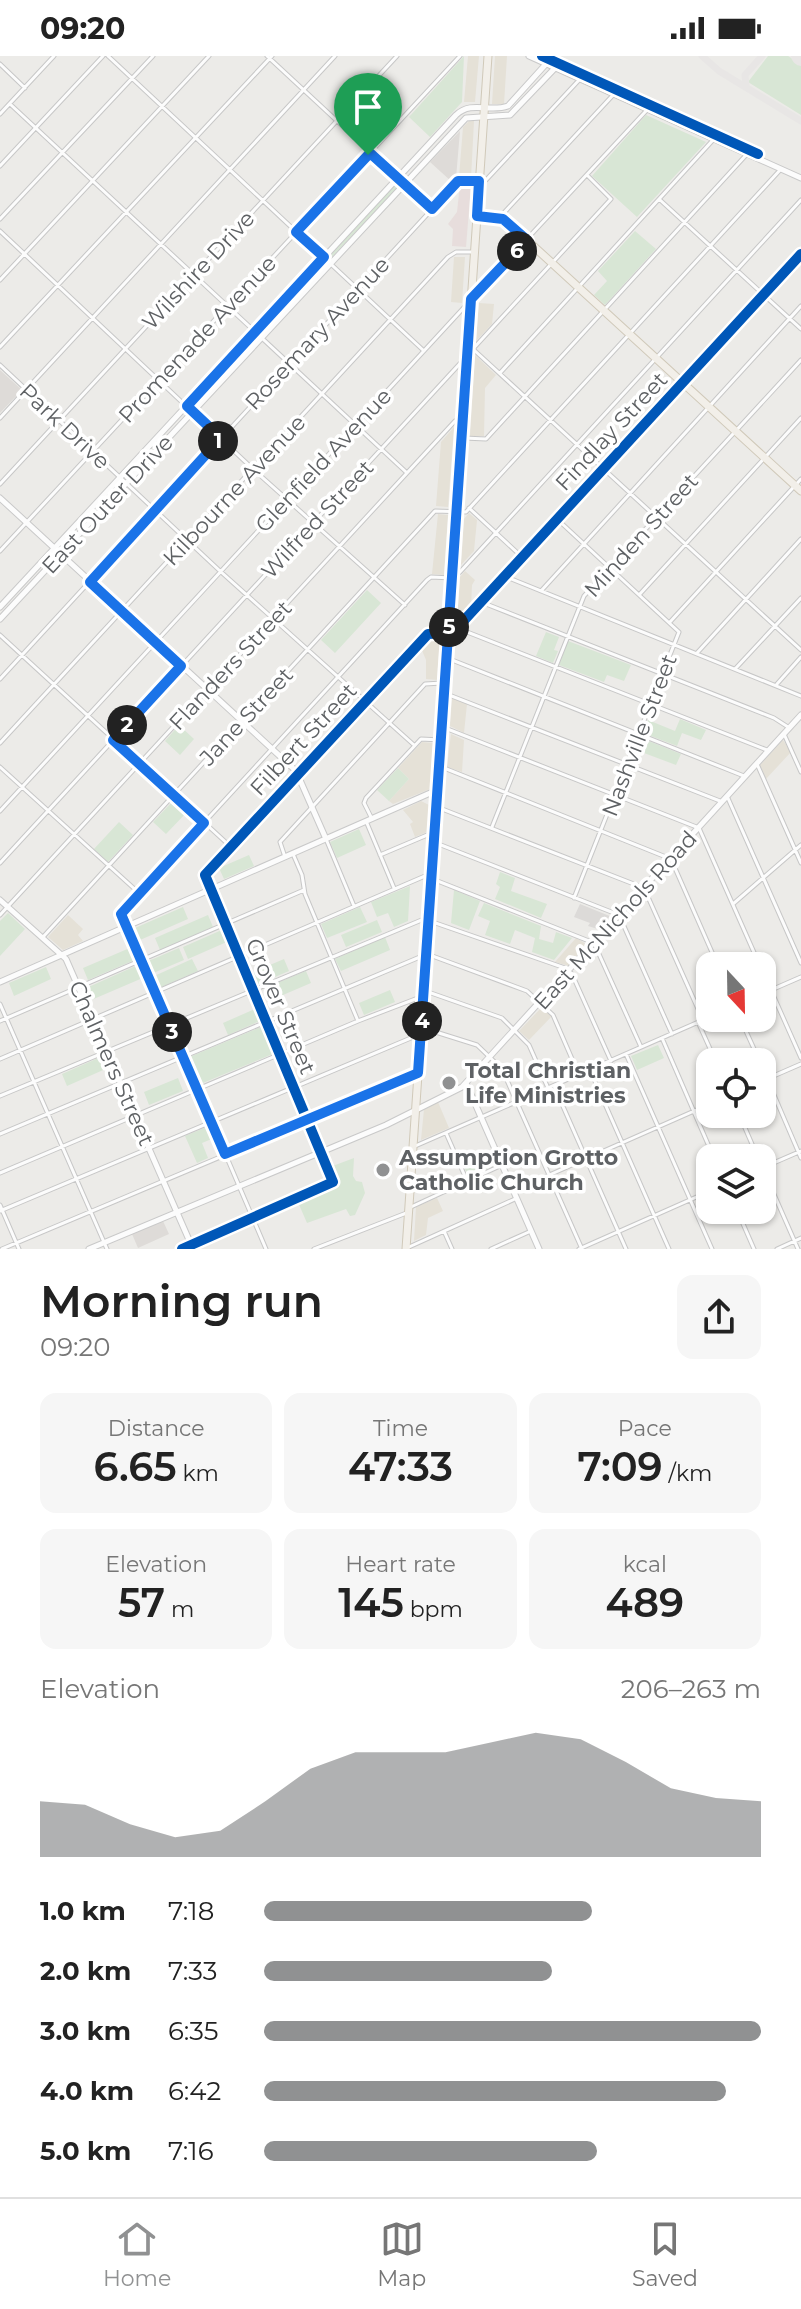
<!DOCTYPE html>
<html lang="en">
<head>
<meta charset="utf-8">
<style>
	:root { --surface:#fff; --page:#f6f6f6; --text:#222; --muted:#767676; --line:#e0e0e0; --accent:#909192 }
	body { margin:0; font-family:Montserrat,sans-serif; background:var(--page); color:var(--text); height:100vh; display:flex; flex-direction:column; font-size:30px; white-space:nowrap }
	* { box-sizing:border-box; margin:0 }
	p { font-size:26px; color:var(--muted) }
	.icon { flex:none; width:44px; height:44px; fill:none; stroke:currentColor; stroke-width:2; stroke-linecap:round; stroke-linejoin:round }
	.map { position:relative; height:1193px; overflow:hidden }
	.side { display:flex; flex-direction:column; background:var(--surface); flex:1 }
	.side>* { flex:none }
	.needle { width:52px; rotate:158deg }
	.buttons { position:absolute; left:696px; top:896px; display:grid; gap:16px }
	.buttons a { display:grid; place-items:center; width:80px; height:80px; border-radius:16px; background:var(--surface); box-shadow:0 2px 6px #0004; font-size:40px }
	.pin { position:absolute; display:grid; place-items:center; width:68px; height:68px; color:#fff; margin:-82px -34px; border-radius:50% 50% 50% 0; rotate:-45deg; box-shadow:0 0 8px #0007 }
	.pin .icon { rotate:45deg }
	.km { position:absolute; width:40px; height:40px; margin:-20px; border-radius:50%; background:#222; color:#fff; font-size:22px; line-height:40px; text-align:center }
	.round { display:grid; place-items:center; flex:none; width:84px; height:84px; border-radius:16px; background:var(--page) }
	.overview { display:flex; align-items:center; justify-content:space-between; height:136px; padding:0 40px }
	h1 { font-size:44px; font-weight:600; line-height:60px }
	.metrics { display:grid; grid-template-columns:repeat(3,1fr); gap:12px; height:136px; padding:8px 40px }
	.metrics div { display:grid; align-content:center; border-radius:16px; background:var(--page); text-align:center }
	.metrics b { font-size:40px; font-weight:600 }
	.metrics small { font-size:22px; font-weight:400 }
	.metrics p { font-size:22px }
	.chart { height:224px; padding:16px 40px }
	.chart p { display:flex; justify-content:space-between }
	.chart svg { width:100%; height:144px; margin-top:8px; fill:var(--accent); opacity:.7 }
	ul { padding:0 40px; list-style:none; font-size:26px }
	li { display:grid; grid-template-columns:128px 96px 1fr; align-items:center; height:60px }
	li i { height:20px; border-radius:10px; background:var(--accent) }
	.status { display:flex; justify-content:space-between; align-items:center; height:56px; padding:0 40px; background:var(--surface); direction:ltr }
	.status svg { height:22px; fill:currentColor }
	.dock { display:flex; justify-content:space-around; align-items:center; height:112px; border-top:2px solid var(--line); background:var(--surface); font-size:22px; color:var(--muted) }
	.dock a { display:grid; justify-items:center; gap:4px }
	.dock .current { color:var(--accent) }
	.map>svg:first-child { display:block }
	.commercial { fill:#e5e1d7 }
	.industrial { fill:#dcdad8 }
	.education { fill:#dedbd8 }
	.medical { fill:#e7dddc }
	.green { fill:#d8e6d5 }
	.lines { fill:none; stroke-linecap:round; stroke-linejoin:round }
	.taxiway { stroke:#e8e6e5; stroke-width:7 }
	.runway { stroke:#e8e6e5; stroke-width:18 }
	.street-casing { stroke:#c7c7c7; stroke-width:5 }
	.secondary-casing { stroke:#c9c9c9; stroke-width:7 }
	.primary-casing { stroke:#d0c9b9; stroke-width:9 }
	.street { stroke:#fcfcfc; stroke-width:3 }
	.secondary { stroke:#fcfcfc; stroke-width:5 }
	.primary { stroke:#f2efe9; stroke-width:7 }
	.cycleway-casing { stroke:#fff; stroke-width:15 }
	.cycleway { stroke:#0057b8; stroke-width:10 }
	.route-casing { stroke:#fff; stroke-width:16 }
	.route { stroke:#1a73e8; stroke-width:10 }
	.poi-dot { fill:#909192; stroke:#fff; stroke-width:3 }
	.labels { text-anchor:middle; stroke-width:7; stroke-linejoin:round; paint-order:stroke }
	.street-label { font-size:22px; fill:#5e6164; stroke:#fff }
	.poi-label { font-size:22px; font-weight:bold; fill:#5e6164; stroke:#fff; text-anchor:start }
</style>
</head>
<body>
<div class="status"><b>09:20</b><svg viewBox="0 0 49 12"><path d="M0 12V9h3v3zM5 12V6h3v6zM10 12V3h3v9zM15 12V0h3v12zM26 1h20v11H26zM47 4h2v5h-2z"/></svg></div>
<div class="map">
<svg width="801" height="1193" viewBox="0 0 801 1193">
	<rect width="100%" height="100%" fill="#ecebe8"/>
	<!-- commercial -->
	<path class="commercial" d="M468,0H479L475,46H464Z
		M495,0H507L504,48H492Z
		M470,64L474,65L471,122L459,121L463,71Z
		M454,201H465L462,247L451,246Z
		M479,247L494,248L492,268L476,285Z
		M475,299L496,319L485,332L484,380H470Z
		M454,371L448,451L436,450L441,386Z
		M469,457L477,464L474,495L461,509L464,463Z
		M438,458L448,459L444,519L432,518Z
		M465,515L475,524L472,529L471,552L457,566L460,521Z
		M430,581H440L437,624L426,623V604L421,592Z
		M452,642L467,648L464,677L450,670Z
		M451,678L464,684L462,716L447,711Z
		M783,684L791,696L766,723L760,709Z
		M422,686L433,687L430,733L393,748L389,745L409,723L398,712Z
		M421,745L429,749L427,776L415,781L410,768L413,766L403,754Z
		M68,859L83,873L78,879L83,885L63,894L48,881Z
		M576,882L588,889L569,910L555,906Z
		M542,951L552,960L529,984L519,975Z
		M438,1046L449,1072L421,1084L424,1053Z
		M437,1142L443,1155L428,1162L426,1179L414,1185L416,1151Z"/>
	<!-- industrial -->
	<path class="industrial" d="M580,848L612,861V862L601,874L588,870L590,867L574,861Z"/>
	<!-- education -->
	<path class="education" d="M460,75L456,122L452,126L430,106Z
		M0,314L22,334L0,357Z
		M163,1165L169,1178L138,1192L132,1178Z"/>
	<!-- medical -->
	<path class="medical" d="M460,128L471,129L466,191L452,190L453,173L448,168L457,156Z"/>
	<!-- green -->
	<path class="green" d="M464,0L462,46L430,81L409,61Z
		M768,0H788L801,8V59L748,26Z
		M646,59L706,86L637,161L592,120Z
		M396,127L399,130L330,203L329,200Z
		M635,175L656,193L605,249L594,239L607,225L598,215Z
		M367,534L381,547L335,597L321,584Z
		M546,576L559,581L554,594L558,595L553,607L536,600Z
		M568,585L631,609L624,625L607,619L604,626L559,609Z
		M680,663L706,674L701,684L682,677L677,690L643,677L648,664L675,675Z
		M179,669L194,683L180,699L165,685Z
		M641,682L681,698L676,709L636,694Z
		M398,712L409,723L389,745L377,734Z
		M174,744L187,756L166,778L153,766Z
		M119,766L133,779L108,806L94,793Z
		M359,773L366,789L337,802L330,786Z
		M249,799L254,810L224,823L219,812Z
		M500,816L515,822L511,835L547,848L541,862L495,843L500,831L496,828Z
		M410,830L408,865L394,871L388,857L377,861L371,846Z
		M454,834L480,845L469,874L451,867Z
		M484,847L541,870L539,883L553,887L556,876L572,882L554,904L532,896L535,882L515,874L510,888L485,879L490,865L478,860Z
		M183,851L188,863L140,884L135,872Z
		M360,851L367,866L327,882L321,868Z
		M8,857L25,873L0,900V865Z
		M208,859L213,871L160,894L155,882Z
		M377,864L382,876L346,891L341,879Z
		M224,873L229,885L188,903L183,891Z
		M385,881L390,894L341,915L335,903Z
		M132,891L137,903L88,924L83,912Z
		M179,892L184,904L151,918L146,906Z
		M192,903L198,915L157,933L152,921Z
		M284,903L289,915L254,930L249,918Z
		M140,908L145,921L89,945L84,933Z
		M46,911L51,923L14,940L9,927Z
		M306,915L311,927L276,942L270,930Z
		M390,934L395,946L364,959L359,947Z
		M257,952L262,964L228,979L223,967Z
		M263,970L275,997L198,1029L187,1002Z
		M658,989L664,1002L637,1014L631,1000Z
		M105,999L110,1011L67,1030L62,1018Z
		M178,1022L183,1035L149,1049L144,1036Z
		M209,1070L214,1082L202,1087L208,1102L197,1107L185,1080Z
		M492,1096L497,1108L469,1121L463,1109Z
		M354,1102L353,1120L356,1125L362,1126L365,1137L355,1159L350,1160L346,1153L307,1167L297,1144L336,1127L330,1111Z"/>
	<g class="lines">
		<!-- taxiway -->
		<path class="taxiway" d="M702,0L719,15L801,65
			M746,30L745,19L762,0"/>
		<!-- runway -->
		<path class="runway" d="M800,0L801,1"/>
		<!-- street casing -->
		<g class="street-casing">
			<path id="street" d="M108,0L424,295
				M267,0L432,153
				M0,8L25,32
				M10,48L406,416
				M0,58L54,0
				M0,110L103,0
				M659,143L801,273
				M500,161L614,38
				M0,163L153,0
				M0,175L253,413L405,549
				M0,224L209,0
				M474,240L646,55
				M0,291L272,0
				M474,294L801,594
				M471,295L611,143L587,119
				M0,309L220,515L414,689
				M500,317L713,84
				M0,362L335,0
				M464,382L486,383L747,98
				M0,428L397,0
				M469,452L522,501
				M557,463L679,576L574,842
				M0,495L460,0
				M504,520L801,640
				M541,535L801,250
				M639,539L801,362
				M481,546L774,662L788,671
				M670,566L801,423
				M457,572L767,694
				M0,579L231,791
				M697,597L801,483
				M447,602L744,720
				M736,612L801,542
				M0,623L457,126L486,124L580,23
				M777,628L801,601
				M444,637L720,745
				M445,672L699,772L760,910
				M784,678L801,716
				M0,687L448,201L456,196H473
				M757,708L801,807
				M439,710L671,803L718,910
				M0,711L139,837
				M727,740L801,907
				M437,751L644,832L703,964
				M0,755L469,246
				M372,763L364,747L366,742L421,683L441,684
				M366,765L394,832
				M492,771L584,540L801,304
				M326,783L354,850
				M434,789H441L619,859L672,978
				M293,798L302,819L305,838L358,965
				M380,799L432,777
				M285,801L280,786L425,628L442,627
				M0,807L466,301
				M733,848L801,789
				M0,859L407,417L455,365L460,364
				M43,881L435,455L466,456L781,113
				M762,914L801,1002
				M762,938L801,921
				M0,948L107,1193
				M740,962L760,1006
				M0,965L304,834
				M698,966L716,1006
				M423,972L477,989L502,1013L582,1193
				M662,982L714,1102
				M626,998L712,1193
				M0,1003L425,820L594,887L641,991
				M762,1011L801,1102
				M590,1014L669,1193
				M762,1025L801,1008
				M554,1030L626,1193
				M0,1040L424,863L565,912L572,918L611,1005
				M739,1058L758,1102
				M446,1077L467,1125
				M0,1078L427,898L527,935L553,959L579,1019
				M413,1091L710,961
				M762,1111L798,1193
				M762,1112L801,1095
				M0,1117L358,965L431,937L502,962L529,989L548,1032
				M513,1135L710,1048
				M0,1149L19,1193
				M411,1151L502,1109
				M737,1154L754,1193
				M0,1155L418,979
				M444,1175L452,1193
				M409,1191L515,1143
				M2,1193L415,1019
				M182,1193L333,1126L205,819L428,578L448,577L457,572L801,198
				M266,1193L122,856L427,524L431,521L452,522L460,516L801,144
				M314,1193L409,1156
				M491,1193L531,1175
				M579,1193L710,1135
				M777,1193L801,1182"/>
		</g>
		<!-- secondary casing -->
		<g class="secondary-casing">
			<path id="secondary" d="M529,0L801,122
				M0,442L296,715L326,783
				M0,551L456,59C472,44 489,57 508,50L546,8
				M0,563L466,62L510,59L555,12
				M0,844L66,903L193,1193
				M0,926L437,734
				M466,1027L539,1193
				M89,1193L386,1069L462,1031L801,659"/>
		</g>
		<!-- primary casing -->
		<g class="primary-casing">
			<path id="primary" d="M477,160L500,162L506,165L801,435
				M406,1193L488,0"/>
		</g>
		<!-- street -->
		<use href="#street" class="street"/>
		<!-- secondary -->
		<use href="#secondary" class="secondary"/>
		<!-- primary -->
		<use href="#primary" class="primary"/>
		<!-- cycleway casing -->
		<g class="cycleway-casing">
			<path id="cycleway" d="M542,0L758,98
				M182,1193L333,1126L205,819L428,578L448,577L457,572L801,198"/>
		</g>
		<!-- cycleway -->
		<use href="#cycleway" class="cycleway"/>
	</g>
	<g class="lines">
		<!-- route casing -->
		<g class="route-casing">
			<path id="route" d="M370,97L432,153L458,125H479L477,160L503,163L527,184L471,243L418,1017L225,1098L121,858L204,767L113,684L181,610L90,526L221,382L187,350L324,201L296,176Z"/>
		</g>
		<!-- route -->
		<use href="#route" class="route"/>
	</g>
	<!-- markers -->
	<g class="poi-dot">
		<circle cx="449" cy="1027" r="8"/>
		<circle cx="383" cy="1114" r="8"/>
	</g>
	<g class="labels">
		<!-- street labels -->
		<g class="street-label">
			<text transform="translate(198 214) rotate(-47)" y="8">Wilshire Drive</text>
			<text transform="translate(317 277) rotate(-47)" y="8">Rosemary Avenue</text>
			<text transform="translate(197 283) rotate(-47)" y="8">Promenade Avenue</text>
			<text transform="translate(65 370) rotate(43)" y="8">Park Drive</text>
			<text transform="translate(611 375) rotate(-47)" y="8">Findlay Street</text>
			<text transform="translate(323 404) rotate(-47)" y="8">Glenfield Avenue</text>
			<text transform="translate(234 434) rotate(-47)" y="8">Kilbourne Avenue</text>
			<text transform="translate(107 448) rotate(-47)" y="8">East Outer Drive</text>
			<text transform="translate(317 463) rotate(-47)" y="8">Wilfred Street</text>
			<text transform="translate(641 479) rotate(-48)" y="8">Minden Street</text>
			<text transform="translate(230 609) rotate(-47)" y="8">Flanders Street</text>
			<text transform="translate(246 660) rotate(-47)" y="8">Jane Street</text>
			<text transform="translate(639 679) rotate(-69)" y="8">Nashville Street</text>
			<text transform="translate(303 683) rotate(-47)" y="8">Filbert Street</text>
			<text transform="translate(615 864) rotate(-48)" y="8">East McNichols Road</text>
			<text transform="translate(281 950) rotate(67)" y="8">Grover Street</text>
			<text transform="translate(112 1007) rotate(66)" y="8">Chalmers Street</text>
		</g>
		<!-- poi labels -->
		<g class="poi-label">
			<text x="465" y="1022">Total Christian<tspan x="465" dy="25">Life Ministries</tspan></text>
			<text x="399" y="1109">Assumption Grotto<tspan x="399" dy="25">Catholic Church</tspan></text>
		</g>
	</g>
</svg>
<div class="buttons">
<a><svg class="needle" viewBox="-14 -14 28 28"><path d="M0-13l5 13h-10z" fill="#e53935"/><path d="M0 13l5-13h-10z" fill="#767676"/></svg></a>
<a><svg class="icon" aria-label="locate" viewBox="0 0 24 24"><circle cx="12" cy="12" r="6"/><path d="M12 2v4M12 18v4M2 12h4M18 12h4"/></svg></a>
<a><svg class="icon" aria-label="layers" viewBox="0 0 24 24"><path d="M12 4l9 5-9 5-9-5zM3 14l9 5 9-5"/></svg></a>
</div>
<div class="pin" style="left:368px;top:99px;background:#1e9e55"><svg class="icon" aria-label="arrive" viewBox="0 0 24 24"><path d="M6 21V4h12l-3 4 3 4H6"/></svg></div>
<b class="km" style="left:218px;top:385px">1</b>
<b class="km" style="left:127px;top:669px">2</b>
<b class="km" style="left:172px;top:976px">3</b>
<b class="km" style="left:422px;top:965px">4</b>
<b class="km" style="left:449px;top:571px">5</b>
<b class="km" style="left:517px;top:195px">6</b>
</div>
<section class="side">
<div class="overview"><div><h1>Morning run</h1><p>09:20</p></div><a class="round"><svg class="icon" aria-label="share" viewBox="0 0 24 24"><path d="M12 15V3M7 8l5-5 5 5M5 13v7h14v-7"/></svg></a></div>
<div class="metrics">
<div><p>Distance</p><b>6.65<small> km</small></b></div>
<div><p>Time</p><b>47:33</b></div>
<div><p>Pace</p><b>7:09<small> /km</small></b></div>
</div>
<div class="metrics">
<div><p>Elevation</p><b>57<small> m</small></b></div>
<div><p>Heart rate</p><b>145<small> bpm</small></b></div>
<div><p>kcal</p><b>489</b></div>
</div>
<div class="chart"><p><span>Elevation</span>206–263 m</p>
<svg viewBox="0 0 160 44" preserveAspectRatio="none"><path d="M0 44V27L10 28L20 34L30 38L40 36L50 27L60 17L70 12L80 12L90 12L100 9L110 6L120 8L130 15L140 23L150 26L160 27V44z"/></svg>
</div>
<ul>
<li><b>1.0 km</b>7:18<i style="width:66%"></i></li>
<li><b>2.0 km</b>7:33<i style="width:58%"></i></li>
<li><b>3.0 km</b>6:35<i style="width:100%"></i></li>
<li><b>4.0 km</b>6:42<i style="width:93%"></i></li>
<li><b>5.0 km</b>7:16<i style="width:67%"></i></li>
</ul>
</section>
<nav class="dock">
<a class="current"><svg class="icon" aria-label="home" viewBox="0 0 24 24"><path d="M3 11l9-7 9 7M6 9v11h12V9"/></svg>Home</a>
<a><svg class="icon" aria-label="map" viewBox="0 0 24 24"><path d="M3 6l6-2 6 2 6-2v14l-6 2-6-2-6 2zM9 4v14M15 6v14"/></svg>Map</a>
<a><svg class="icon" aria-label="saved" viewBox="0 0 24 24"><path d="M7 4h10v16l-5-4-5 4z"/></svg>Saved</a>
</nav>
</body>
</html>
